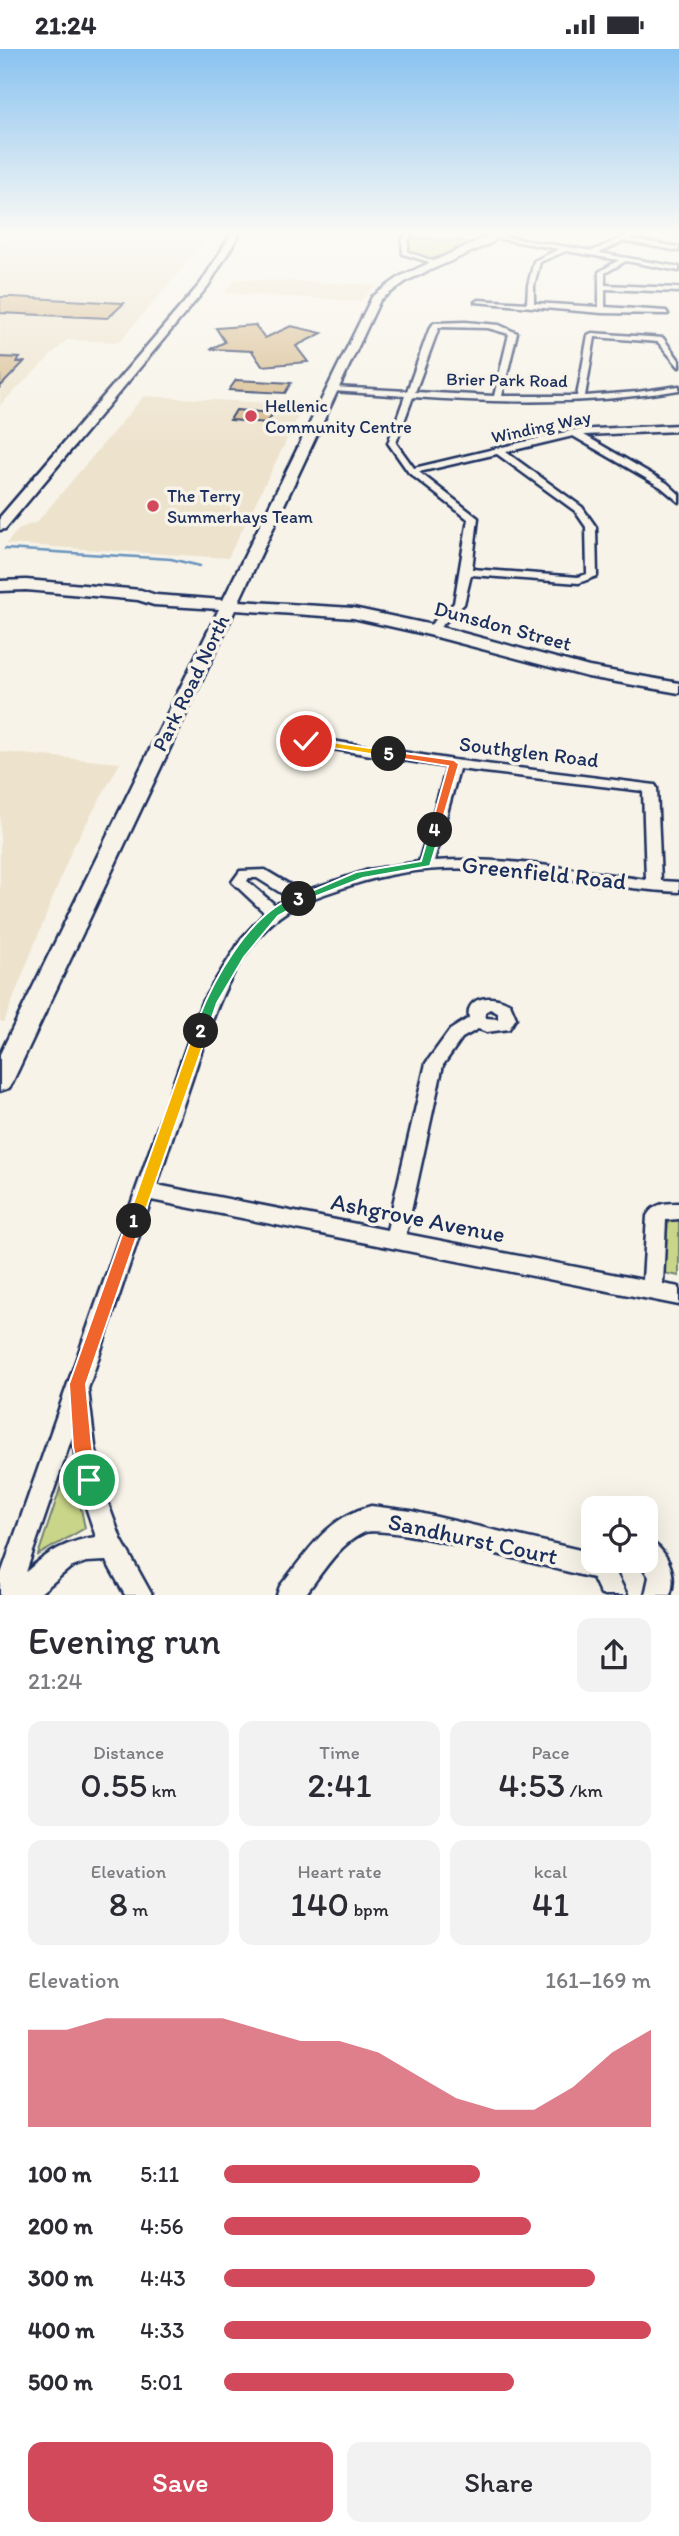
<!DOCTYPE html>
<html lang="en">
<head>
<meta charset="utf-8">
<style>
	:root { --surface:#fff; --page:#f2f2f3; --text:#2b2b33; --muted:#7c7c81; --accent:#d1495b }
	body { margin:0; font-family:Itim,sans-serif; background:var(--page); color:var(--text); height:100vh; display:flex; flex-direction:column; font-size:26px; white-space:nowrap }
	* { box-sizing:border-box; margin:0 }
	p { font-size:23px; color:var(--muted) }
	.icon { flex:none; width:38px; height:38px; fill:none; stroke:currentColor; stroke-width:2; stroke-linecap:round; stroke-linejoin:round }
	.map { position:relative; height:1546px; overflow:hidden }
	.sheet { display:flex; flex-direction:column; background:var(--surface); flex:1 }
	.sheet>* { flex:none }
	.buttons { position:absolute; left:581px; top:1447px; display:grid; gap:14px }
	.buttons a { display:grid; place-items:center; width:77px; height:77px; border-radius:14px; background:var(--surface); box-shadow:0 7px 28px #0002; font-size:35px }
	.pin { position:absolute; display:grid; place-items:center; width:60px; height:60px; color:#fff; margin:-30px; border:4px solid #fff; border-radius:50%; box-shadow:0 2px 7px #0007 }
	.km { position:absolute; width:35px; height:35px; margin:-18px; border-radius:50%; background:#222; color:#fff; font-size:19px; line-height:35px; text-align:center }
	.round { display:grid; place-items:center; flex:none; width:74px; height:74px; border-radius:14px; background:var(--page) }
	.summary { display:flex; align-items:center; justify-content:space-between; height:119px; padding:0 28px }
	h1 { font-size:38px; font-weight:600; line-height:52px }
	.figures { display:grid; grid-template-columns:repeat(3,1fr); gap:10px; height:119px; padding:7px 28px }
	.figures div { display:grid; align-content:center; border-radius:14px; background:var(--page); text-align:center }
	.figures b { font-size:35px; font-weight:600 }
	.figures small { font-size:19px; font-weight:400 }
	.figures p { font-size:19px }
	.chart { height:196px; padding:14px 28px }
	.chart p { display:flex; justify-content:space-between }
	.chart svg { width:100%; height:126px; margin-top:7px; fill:var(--accent); opacity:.7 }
	.cta { display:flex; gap:14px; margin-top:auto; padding:14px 28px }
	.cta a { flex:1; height:80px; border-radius:14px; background:var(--accent); color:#fff; font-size:28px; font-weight:600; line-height:80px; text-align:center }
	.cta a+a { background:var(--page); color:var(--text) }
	ul { padding:0 28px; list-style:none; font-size:23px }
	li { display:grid; grid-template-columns:112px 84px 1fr; align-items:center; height:52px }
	li i { height:18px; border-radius:9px; background:var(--accent) }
	.status { display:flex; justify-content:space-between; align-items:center; height:49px; padding:0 35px; background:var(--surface); direction:ltr }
	.status svg { height:19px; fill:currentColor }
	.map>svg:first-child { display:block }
	.built { fill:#ede2cc }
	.green { fill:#c9d588; stroke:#728273; stroke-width:2 }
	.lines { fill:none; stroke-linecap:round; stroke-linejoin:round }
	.stream { stroke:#6893bd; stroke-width:2.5 }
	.building { fill:#d6b98b; stroke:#1b2f5e; stroke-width:2 }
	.street-casing { stroke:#1b2f5e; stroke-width:5 }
	.secondary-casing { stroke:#1b2f5e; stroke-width:5 }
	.street { fill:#f7f3e8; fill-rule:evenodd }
	.secondary { fill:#f7f3e8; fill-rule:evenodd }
	.split-1 { fill:#f0652b; stroke:#fff; stroke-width:2 }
	.split-2 { fill:#f5b400; stroke:#fff; stroke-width:2 }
	.split-3 { fill:#22a559; stroke:#fff; stroke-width:2 }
	.split-4 { fill:#22a559; stroke:#fff; stroke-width:2 }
	.split-5 { fill:#f0652b; stroke:#fff; stroke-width:2 }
	.split-6 { fill:#f5b400; stroke:#fff; stroke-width:2 }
	.poi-dot { fill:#d1495b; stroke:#f7f3e8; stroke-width:2.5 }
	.labels { text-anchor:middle; stroke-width:7; stroke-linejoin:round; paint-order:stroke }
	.far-street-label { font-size:18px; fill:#1b2f5e; stroke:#f7f3e8 }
	.far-poi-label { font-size:18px; fill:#1b2f5e; stroke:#f7f3e8; text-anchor:start }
	.street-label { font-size:21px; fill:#1b2f5e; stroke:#f7f3e8 }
	.near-street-label { font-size:24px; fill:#1b2f5e; stroke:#f7f3e8 }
</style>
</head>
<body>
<div class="status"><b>21:24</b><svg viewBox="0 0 49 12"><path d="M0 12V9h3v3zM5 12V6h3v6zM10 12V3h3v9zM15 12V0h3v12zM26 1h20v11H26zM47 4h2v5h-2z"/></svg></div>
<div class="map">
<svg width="679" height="1546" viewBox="0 0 679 1546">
	<rect width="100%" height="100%" fill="#f7f3e8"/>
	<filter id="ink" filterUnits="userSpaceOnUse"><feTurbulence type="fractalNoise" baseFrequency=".0143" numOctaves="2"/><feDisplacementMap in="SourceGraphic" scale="14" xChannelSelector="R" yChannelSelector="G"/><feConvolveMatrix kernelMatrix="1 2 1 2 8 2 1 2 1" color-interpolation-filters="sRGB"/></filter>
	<g filter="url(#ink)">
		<!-- built -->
		<path class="built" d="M0,184H213L119,293L67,291L0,356Z
			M237,230L376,236L361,252L224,244Z
			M144,347L304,356L228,509L6,495L20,479L37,473Z
			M0,703L120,714L72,800L4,973L0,972Z"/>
		<!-- green -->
		<path class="green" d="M412,189L472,193C451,203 428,220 407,201Z
			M668,1170H679V1227L664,1224Z
			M71,1412L85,1479L38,1506L69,1413Z"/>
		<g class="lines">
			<!-- stream -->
			<path class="stream" d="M5,500L171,510L200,517"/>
		</g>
		<!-- building -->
		<path class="building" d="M0,248H12L124,254L108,269L0,264Z
			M255,276L265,289L291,277L322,284L296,297L308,313L262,317L252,302L210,300L225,293L216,279Z
			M0,308L20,309L17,313H24L0,338Z
			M236,331L274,333L291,334L285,344L229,341Z
			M236,361L273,364L267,374L230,371Z"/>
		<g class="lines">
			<!-- street casing -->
			<g class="street-casing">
				<path id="street" d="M407,184H413L408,192V203L439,214V216L403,205L402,192Z
					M671,184H679V186Z
					M631,185L634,187L630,190L679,198V202L624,192L599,204L679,218V222L626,212L605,224V236L679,239V243L605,240V258L666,262L668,265L602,264L475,253L478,251L527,254L528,236L534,212L559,200L495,189L493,186L592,202ZM566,202L619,211L599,223V258L534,254V236L540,213Z
					M465,273L499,276L517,284L502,347H577L588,286L592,284L663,289L679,311V318L658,293L595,288L585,347L637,343L679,337V341C590,356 502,354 413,348L396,394L414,419L574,381L679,376V382L584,386L667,434L679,445V453L661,438L573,387L506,403L582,458L596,478L597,527L579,534L471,526L464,555L435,583H427V579L454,554L468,470L409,424L388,394L405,347L333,342L329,340L333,338L407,342L429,281L434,274ZM439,278L488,279L509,285L494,347L415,343ZM497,405L575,462L586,478L587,525L578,528L472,520L478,469L419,423Z
					M306,688L454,711L655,736L657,739L661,832L679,833V843C617,840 556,826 494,821C446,817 397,821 352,836C327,844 300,852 279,868C230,907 211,973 192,1030C180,1065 168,1101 157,1136L387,1181L426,1014L450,981L469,969C465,946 495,945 510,955L516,969L509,980L487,983L478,980L462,989L443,1016L406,1185L643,1231L647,1167C654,1154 666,1154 679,1154V1170L666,1171L663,1235L679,1238V1256L151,1151L88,1340L95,1397L106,1449L121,1490L152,1546H125L106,1512L86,1513L70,1519L38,1546H0V1528L202,953L242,889L265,864L232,833L240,822L265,821L302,843L369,821L419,813L447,718L301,695L300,692L301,689ZM459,720L643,742L646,831C576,821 505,807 434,812ZM249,829H257L289,849L275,856L247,832ZM490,960L498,964V970L486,969L485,963ZM72,1388L83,1449L96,1488C69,1491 46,1504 26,1523Z
					M371,1457L411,1462L593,1504V1512H618L617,1526L627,1546H601L593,1529C559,1521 384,1473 363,1484C338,1496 322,1524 305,1546H277L280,1537C308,1503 326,1469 371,1457Z
					M646,1490C667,1499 678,1525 670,1546H645L649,1528L639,1512H646Z"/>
			</g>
			<!-- secondary casing -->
			<g class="secondary-casing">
				<path id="secondary" d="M232,184H240L208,237L5,480L0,481V468L201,234Z
					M495,184H505L489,195L408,231L380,251L239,552L353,559L437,577L589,618L679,634V644L588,628L429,586L353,569L235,561L13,1032L9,1039L0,1042V1005L219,560L154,556L138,551L26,541L0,542V532L26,531L141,541L156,546L223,551L372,248L401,227Z"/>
			</g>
			<!-- street -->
			<use href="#street" class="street"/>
			<!-- secondary -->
			<use href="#secondary" class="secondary"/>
		</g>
	</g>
	<!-- sky -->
	<linearGradient id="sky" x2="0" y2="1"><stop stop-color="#89c2f0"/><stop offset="0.46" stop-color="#fbfaf5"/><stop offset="1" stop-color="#fbfaf5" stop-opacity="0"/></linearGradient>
	<rect width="679" height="400" fill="url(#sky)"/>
	<!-- split-1 -->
	<path class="split-1" d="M134,1166L140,1168L142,1172L86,1335L92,1398L98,1431L95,1438L89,1440L82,1438L73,1398L69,1335L127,1172L129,1168Z"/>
	<!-- split-2 -->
	<path class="split-2" d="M201,977L208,982L142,1172L140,1177H129L127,1172L194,982Z"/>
	<!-- split-3 -->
	<path class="split-3" d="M299,846L303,847V853L278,867L244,908L217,954L206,986H196L194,982C210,935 249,862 299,846Z"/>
	<!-- split-4 -->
	<path class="split-4" d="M431,778L441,781L430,817L363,829L299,854L293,850L356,823L421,812Z"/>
	<!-- split-5 -->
	<path class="split-5" d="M389,702L454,711L459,715L439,783L430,781L448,717L385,707V703Z"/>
	<!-- split-6 -->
	<path class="split-6" d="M306,689L389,702L394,705L389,708L302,694L300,692Z"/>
	<!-- markers -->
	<g class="poi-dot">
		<circle cx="251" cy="367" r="7"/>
		<circle cx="153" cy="457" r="7"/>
	</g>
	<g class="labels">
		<!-- far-street labels -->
		<g class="far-street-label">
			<text transform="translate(507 331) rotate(1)" y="6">Brier Park Road</text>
			<text transform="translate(541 378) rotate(-12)" y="6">Winding Way</text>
		</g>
		<!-- far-poi labels -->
		<g class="far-poi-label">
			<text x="265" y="363">Hellenic<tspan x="265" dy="21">Community Centre</tspan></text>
			<text x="167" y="453">The Terry<tspan x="167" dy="21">Summerhays Team</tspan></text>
		</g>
		<!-- street labels -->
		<g class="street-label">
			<text transform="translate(503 577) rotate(15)" y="7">Dunsdon Street</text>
			<text transform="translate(191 634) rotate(-64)" y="7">Park Road North</text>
			<text transform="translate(529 703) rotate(7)" y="7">Southglen Road</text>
		</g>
		<!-- near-street labels -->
		<g class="near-street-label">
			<text transform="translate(544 824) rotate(6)" y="8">Greenfield Road</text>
			<text transform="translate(418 1169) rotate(11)" y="8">Ashgrove Avenue</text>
			<text transform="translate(473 1490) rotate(12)" y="8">Sandhurst Court</text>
		</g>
	</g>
</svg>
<div class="buttons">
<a><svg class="icon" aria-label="locate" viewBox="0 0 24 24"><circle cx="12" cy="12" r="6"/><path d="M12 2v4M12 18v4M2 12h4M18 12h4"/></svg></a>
</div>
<div class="pin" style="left:89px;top:1431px;background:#1e9e55"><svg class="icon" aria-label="arrive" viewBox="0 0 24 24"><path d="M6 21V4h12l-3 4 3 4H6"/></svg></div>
<div class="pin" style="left:306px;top:692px;background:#d93025"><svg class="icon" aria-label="check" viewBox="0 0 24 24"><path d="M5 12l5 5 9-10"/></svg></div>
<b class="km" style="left:134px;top:1172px">1</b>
<b class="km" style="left:201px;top:982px">2</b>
<b class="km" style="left:299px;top:850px">3</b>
<b class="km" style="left:435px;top:781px">4</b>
<b class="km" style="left:389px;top:705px">5</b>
</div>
<section class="sheet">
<div class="summary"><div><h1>Evening run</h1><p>21:24</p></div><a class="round"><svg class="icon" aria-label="share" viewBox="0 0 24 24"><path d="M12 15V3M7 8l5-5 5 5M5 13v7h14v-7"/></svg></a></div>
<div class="figures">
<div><p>Distance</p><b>0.55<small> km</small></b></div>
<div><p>Time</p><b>2:41</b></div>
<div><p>Pace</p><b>4:53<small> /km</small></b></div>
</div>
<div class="figures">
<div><p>Elevation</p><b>8<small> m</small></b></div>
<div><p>Heart rate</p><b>140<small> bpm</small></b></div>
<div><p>kcal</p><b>41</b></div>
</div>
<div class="chart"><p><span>Elevation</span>161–169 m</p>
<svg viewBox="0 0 160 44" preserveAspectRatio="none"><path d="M0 44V10L10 10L20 6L30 6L40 6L50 6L60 10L70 14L80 14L90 18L100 26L110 34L120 38L130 38L140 30L150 18L160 10V44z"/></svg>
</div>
<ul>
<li><b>100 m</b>5:11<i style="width:60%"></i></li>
<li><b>200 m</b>4:56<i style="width:72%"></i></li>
<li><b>300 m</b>4:43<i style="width:87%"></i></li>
<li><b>400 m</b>4:33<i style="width:100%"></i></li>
<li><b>500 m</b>5:01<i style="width:68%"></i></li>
</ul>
<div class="cta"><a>Save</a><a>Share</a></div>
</section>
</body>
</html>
